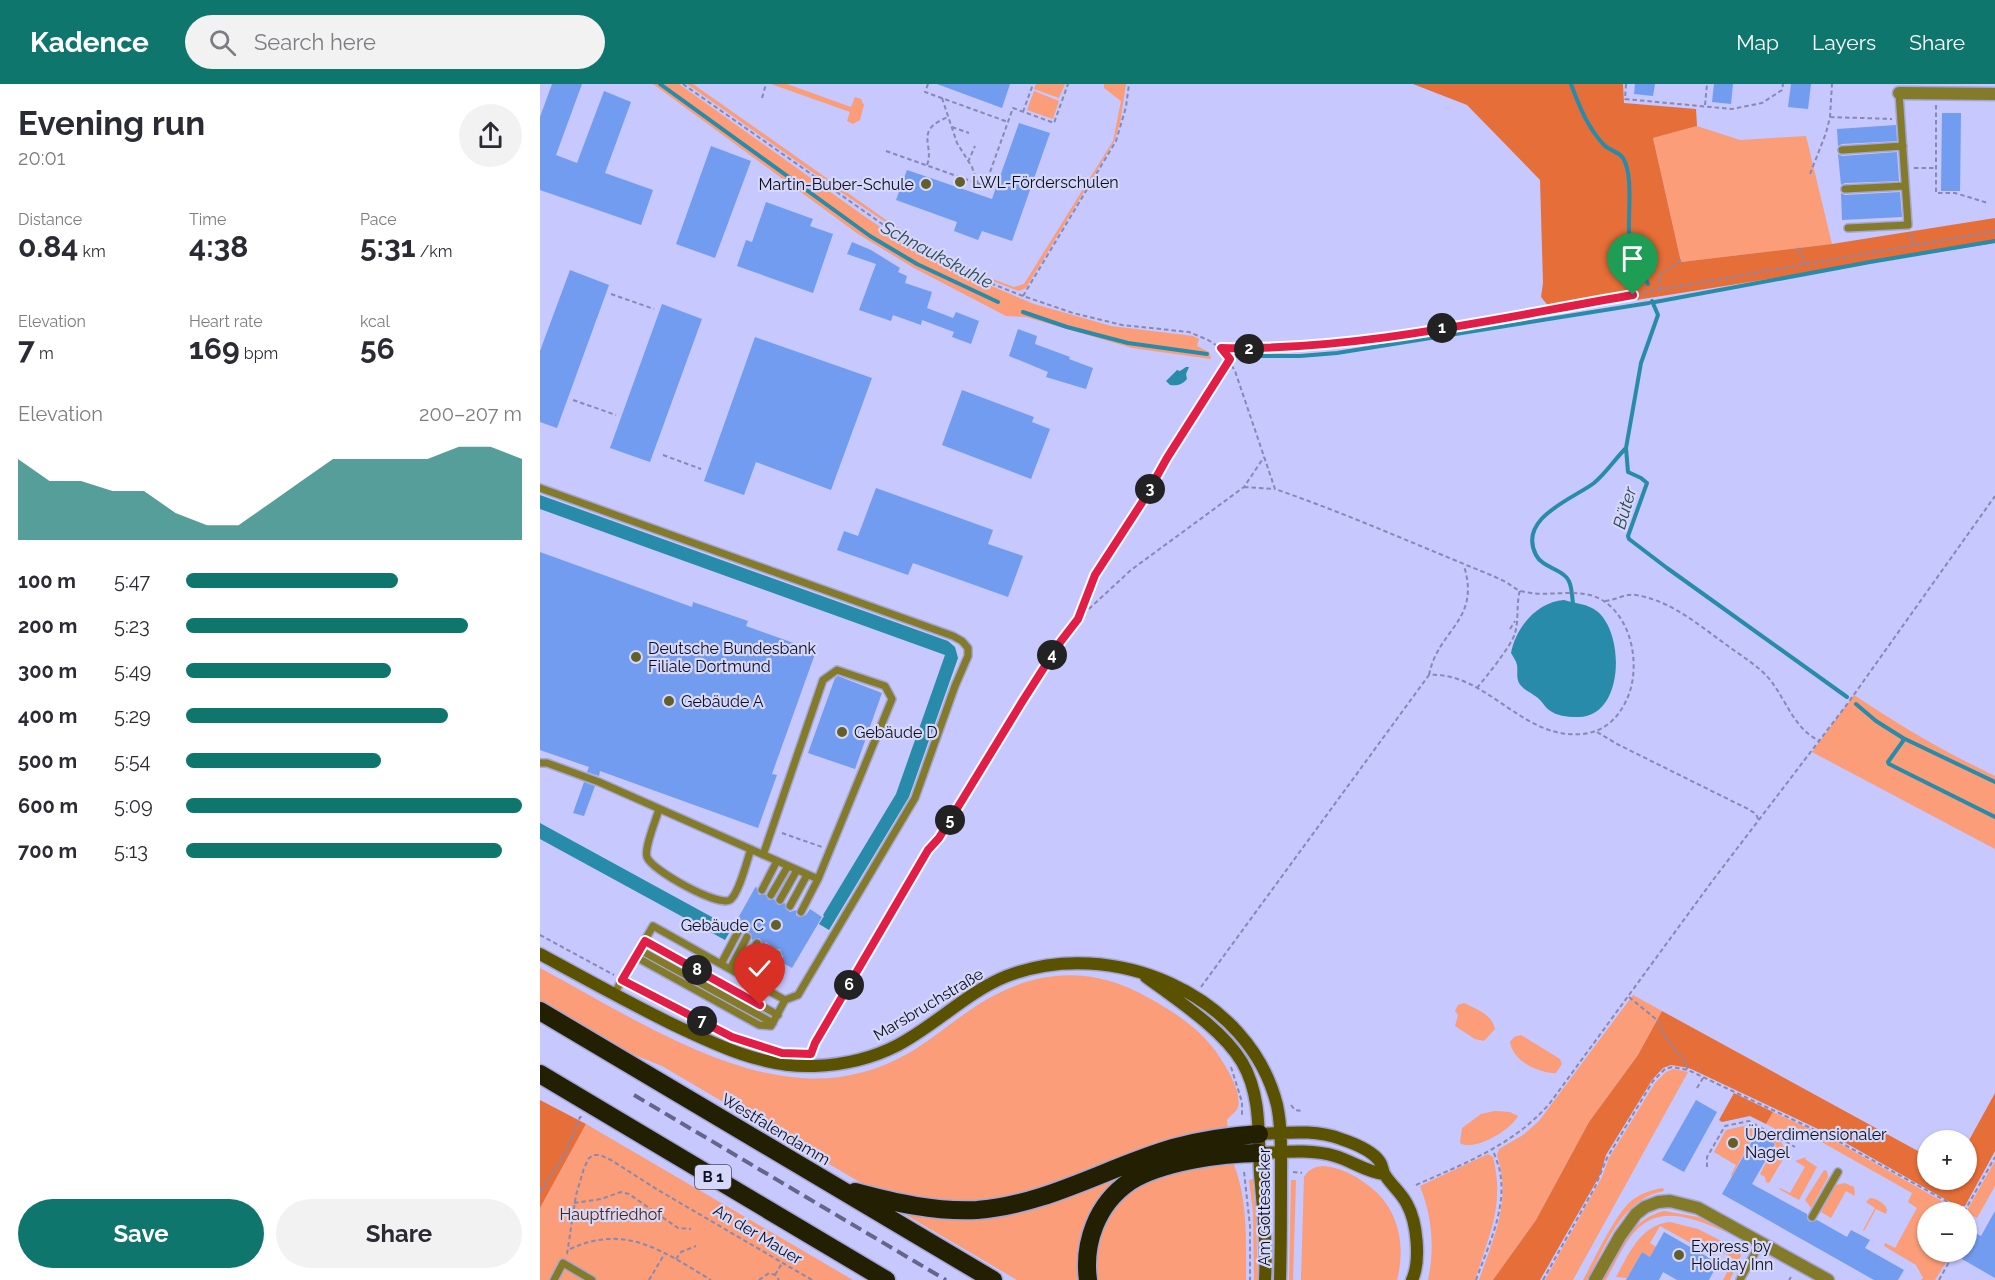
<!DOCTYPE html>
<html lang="en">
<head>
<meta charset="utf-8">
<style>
	:root { --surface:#fff; --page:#f2f2f3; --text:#2b2b33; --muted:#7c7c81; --accent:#0f766e }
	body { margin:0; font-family:Raleway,sans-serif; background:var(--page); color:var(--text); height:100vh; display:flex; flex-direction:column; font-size:22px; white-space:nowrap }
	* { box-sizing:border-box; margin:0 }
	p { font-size:20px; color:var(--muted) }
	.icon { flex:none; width:33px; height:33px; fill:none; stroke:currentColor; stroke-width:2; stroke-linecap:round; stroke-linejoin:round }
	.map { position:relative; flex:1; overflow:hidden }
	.side { display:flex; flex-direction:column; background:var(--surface); width:540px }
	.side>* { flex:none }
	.tools { position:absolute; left:1377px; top:1046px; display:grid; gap:12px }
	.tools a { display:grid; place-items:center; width:60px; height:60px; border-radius:50%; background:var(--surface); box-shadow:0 2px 4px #0004; font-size:30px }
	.pin { position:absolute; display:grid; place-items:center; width:51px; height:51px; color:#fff; margin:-62px -26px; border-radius:50% 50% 50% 0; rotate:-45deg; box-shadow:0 0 6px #0007 }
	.pin .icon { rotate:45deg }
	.km { position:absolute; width:30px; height:30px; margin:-15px; border-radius:50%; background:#222; color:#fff; font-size:16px; line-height:30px; text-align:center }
	.round { display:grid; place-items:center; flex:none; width:63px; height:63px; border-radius:32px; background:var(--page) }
	.headline { display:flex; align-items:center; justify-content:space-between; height:102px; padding:0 18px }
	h1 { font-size:33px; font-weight:700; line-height:45px }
	.figures { display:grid; grid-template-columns:repeat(3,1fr); gap:9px; height:102px; padding:6px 18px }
	.figures div { display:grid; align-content:center }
	.figures b { font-size:30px; font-weight:700 }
	.figures small { font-size:16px; font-weight:400 }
	.figures p { font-size:16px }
	.chart { height:168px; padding:12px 18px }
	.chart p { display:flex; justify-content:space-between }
	.chart svg { width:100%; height:108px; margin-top:6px; fill:var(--accent); opacity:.7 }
	.action { display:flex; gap:12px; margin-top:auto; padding:12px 18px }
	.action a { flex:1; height:69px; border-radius:36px; background:var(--accent); color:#fff; font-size:24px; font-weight:700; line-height:69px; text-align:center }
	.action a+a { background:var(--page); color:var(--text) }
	ul { padding:0 18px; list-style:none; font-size:20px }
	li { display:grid; grid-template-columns:96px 72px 1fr; align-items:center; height:45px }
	li i { height:15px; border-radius:8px; background:var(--accent) }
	header { display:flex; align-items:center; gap:36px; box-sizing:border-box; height:84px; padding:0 30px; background:var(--accent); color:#fff }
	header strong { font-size:28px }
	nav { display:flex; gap:33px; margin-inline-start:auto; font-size:21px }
	.search { width:420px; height:54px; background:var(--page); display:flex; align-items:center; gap:15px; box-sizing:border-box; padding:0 21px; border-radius:33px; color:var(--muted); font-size:22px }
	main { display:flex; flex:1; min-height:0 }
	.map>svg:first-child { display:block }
	.green { fill:#fa9d78 }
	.forest { fill:#e66e38 }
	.water { fill:#288ba9 }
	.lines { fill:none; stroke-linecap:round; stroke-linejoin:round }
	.stream { stroke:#288ba9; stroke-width:4 }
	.building { fill:#729cef }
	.lane-casing { stroke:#a5a6d6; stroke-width:10 }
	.street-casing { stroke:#a5a6d6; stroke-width:15 }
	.secondary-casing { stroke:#a5a6d6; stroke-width:15 }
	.highway-casing { stroke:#a5a6d6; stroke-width:21 }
	.path { stroke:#8789b2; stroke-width:2; stroke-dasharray:4.5 3; stroke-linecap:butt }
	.lane { stroke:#847b2a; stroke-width:7 }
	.street { stroke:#847b2a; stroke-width:12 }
	.secondary { stroke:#5a5200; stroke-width:12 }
	.highway { stroke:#221f03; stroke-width:18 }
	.rail { stroke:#646588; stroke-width:4; stroke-dasharray:12 6; stroke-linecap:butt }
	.route-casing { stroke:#fff; stroke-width:12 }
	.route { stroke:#e11d48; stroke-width:8 }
	.poi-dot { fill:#645e2a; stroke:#d6d8f9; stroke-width:2 }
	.labels { text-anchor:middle; stroke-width:4.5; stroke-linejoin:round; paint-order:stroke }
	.shield { fill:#d6d8f9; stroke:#494a60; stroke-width:1.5 }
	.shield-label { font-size:15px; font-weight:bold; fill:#0d0d1f }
	.poi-label { font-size:16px; fill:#0d0d1f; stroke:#d6d8f9; text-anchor:start }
	.street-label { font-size:16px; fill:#0d0d1f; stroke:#d6d8f9 }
	.park-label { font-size:16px; fill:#51220c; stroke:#d6d8f9 }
	.water-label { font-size:18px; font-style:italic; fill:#2d4a54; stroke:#d6d8f9 }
</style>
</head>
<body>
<header>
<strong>Kadence</strong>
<div class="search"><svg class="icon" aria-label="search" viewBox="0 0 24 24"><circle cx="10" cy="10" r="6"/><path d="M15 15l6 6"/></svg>Search here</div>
<nav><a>Map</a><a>Layers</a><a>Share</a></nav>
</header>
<main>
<section class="side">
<div class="headline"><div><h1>Evening run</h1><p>20:01</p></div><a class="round"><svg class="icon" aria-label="share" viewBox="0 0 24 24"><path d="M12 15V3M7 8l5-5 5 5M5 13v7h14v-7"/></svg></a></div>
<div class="figures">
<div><p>Distance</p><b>0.84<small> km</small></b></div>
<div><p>Time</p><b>4:38</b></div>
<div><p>Pace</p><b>5:31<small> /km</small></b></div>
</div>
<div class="figures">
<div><p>Elevation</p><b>7<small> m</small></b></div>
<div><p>Heart rate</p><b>169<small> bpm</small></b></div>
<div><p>kcal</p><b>56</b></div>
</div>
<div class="chart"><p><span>Elevation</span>200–207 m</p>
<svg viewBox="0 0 160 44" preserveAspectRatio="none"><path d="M0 44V11L10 20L20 20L30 24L40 24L50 33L60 38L70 38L80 29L90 20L100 11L110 11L120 11L130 11L140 6L150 6L160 11V44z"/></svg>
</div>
<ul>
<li><b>100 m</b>5:47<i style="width:63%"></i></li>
<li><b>200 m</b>5:23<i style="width:84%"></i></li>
<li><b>300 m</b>5:49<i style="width:61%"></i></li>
<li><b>400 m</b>5:29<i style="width:78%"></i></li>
<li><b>500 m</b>5:54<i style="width:58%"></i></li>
<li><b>600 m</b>5:09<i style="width:100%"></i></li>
<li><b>700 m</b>5:13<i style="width:94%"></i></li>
</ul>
<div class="action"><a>Save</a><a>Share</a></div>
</section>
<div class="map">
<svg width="1455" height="1196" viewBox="0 0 1455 1196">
	<rect width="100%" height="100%" fill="#c6c8fe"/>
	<!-- green -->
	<path class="green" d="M113,0H139L324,132L367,161L411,185L494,220L571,242L653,252L659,255L657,262L669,268L671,275L592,264L486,233L466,232L374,184L318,150Z
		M147,0H153L349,138L398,168L450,194L474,203L484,200L573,57L581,17L564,4V0H586L580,39L574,58L486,204L479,207C408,182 347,140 285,97C239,65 193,32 147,0Z
		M231,0H247L311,23L315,13L321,15L324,21L320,36L313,40L307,37L310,28Z
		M496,0H525L519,14L494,5Z
		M494,7L519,17L513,35L487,26Z
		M1157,42L1200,56L1266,52L1292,160L1141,178L1113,54Z
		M1314,611C1360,642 1405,668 1455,692V765L1272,668Z
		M0,884C75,924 175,989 261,994C299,997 336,988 369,969C393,955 413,937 436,922C492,886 548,880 607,913C633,927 659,944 677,969C685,981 702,1007 698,1023C697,1027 690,1032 687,1036L688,1047L489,1111L423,1122L342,1108L323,1100L122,982L92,970L0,917Z
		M1093,911L1122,927L1098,971L1049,1038L996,1136L953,1196H939C954,1153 972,1116 957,1071L959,1065L983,1051L999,1037Z
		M924,919C936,925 952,930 955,945L944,957L935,955L915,942L918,931L915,927L918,921Z
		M981,951L1020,975L1022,980L1016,989C998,989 973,977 970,958L974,953Z
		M1133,985L1148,988L1033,1196H1005L1062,1093L1069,1074L1115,999L1126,988Z
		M955,1027L970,1028L978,1032C971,1046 934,1068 920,1059L922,1044L941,1030Z
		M1233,1028L1295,1057L1416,1125L1418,1128H1388V1167H1400L1398,1171L1407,1177L1395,1196H1381L1383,1194L1376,1181L1344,1162L1345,1159L1355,1164L1377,1124L1368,1118L1372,1109L1255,1043L1249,1052L1226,1040Z
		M46,1040L313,1196H0V1124Z
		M1208,1041L1242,1059L1246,1070L1229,1099L1226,1098L1225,1093L1220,1090L1236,1060L1215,1049L1192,1092L1191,1091L1196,1081L1174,1068L1186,1046Z
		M948,1070L953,1073C965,1121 949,1151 935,1196H888C895,1163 892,1133 880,1102Z
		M1266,1073L1265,1075L1277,1083L1259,1116L1239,1105L1240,1104L1250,1109L1265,1083L1255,1077Z
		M613,1076L575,1102L543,1196H477L366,1131L368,1128L415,1132Z
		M692,1076C708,1113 706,1155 706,1196H554L553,1160L578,1116L610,1095Z
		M1455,1077V1102L1437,1134L1426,1128Z
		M783,1082C797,1083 811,1089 822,1097C857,1119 867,1157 857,1196H761L764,1093C769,1085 774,1083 783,1082Z
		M1284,1086L1287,1087L1288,1093L1271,1124L1265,1116Z
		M713,1095L716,1133L718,1196H714L713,1129L709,1096Z
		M751,1096H756L753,1196H749Z
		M1305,1099L1314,1103L1315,1112L1306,1107L1291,1134L1281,1128L1296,1101Z
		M1123,1104L1124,1107C1081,1115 1066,1162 1047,1196H1043C1054,1176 1074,1133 1089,1119C1098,1110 1111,1106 1123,1104Z
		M1330,1114C1336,1114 1346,1120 1347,1126L1346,1130L1336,1125L1324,1147L1323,1146L1335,1124L1326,1118Z
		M1124,1127L1158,1133L1195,1151C1181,1147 1169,1140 1155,1136C1100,1119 1088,1155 1066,1196H1062C1077,1168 1090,1135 1124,1127Z
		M1130,1138L1158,1145L1199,1166L1201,1172L1190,1196H1183L1194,1175L1178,1166L1174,1172L1120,1142L1110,1159L1118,1164L1112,1174L1102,1168L1087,1194L1076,1193C1089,1170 1100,1141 1130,1138Z"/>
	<!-- forest -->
	<path class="forest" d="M873,0H1083L1084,19L1156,25L1157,42L1113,54L1141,178L1292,160L1455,134V159L1014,229L1001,213L1003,199L1000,96L927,21Z
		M1122,927L1387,1072L1388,1095H1426L1427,1060L1455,1009V1067L1425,1122H1417L1297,1054L1149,984L1131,981L1123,984L1112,996L1066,1071L1060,1091L1000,1196H953L996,1136L1049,1038L1098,971Z
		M1194,1009L1233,1028L1226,1040L1210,1032L1182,1038L1179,1036Z
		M0,1016L46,1040L0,1124Z"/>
	<!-- water -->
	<path class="water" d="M646,283H649L646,290L647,295C642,301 637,302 630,301L626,297L637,286L640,287Z
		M0,411L408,557L415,563L418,574L369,713L289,846L279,840L284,832L283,831L356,710L405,571L0,425Z
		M1024,516C1036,520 1047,519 1058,528C1086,553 1083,636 1036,633C1027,633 1017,632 1009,626C1006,624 1003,619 1000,616C993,609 985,608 979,599C976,593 978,587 977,581C976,576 973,573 971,569C976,542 998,518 1024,516Z
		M0,739L192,844L185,856L0,755Z"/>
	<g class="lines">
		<!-- stream -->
		<path class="stream" d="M120,0L330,152L377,180L458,218
			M1031,0C1039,22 1048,44 1064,61C1070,67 1078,67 1083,74C1095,93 1086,140 1090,162C1092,175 1103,187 1108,200
			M1112,217L1118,231L1101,279L1086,364L1088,388L1101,394L1107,399L1088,452L1089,455L1127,484L1307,613
			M1115,218L1330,178L1455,157
			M483,228L527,243L588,259L667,270
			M694,272H760L797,269L1109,219
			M1033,519C1032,513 1032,506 1030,500C1026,485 1003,485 996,471C977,434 1033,415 1054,399C1066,389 1075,375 1086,364
			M1316,620L1336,637L1363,654V657L1348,678L1349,680L1455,733
			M1363,654L1455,698"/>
	</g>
	<!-- building -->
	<path class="building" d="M12,0H42L16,71L37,79L64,7L91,18L65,89L113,106L101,141L0,106V33Z
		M397,0H470L462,24Z
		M1095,0H1115L1113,12L1094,10Z
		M1174,0H1193L1191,20L1172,18Z
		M1251,0H1271L1268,25L1248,23Z
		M1402,29H1421L1420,107H1401Z
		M479,39L510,49L472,157L442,147L438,156L414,147L417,138L356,116L367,86L452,115Z
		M1356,41L1357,57L1302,60L1298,62L1297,45Z
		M171,62L211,77L175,174L136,160Z
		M1357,68L1359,97L1305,99L1301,101L1298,70L1302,72Z
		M1360,108L1362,133L1302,136L1301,109L1305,111Z
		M226,118L273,135L270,142L293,150L273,209L197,182L206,156L212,158Z
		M312,158L331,166L360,184L358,188L367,192L365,199L392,208L387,224L413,234L416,228L439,237L431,260L412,253L414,248L382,236L381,241L353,231L351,237L319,226L336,180L307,170Z
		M30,186L69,201L17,344L0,338V267Z
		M122,220L162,235L110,378L70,364Z
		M478,245L497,252L495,260L530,273L529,275L553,284L546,305L506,293L508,288L469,272Z
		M215,253L332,294L291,406L216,378L204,411L164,397Z
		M422,306L494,333L492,338L510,345L491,395L402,361Z
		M336,404L453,446L448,460L483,472L468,513L373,479L368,491L297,466L304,447L318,452Z
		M0,468L152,523L153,518L208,537L206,542L276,567L232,690L237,691L218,744L60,687L59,692L47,688L49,683L0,666Z
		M298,592L342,609L315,685L268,669L295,594Z
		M44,698L55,702L44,732L33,729Z
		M216,802L219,811L225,810L229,816L234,815L238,821L245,819L246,825L250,828L256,826V831L259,833L266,831L270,825L282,833L252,884L241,878L243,873L240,865L231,867L230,861L226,858L223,860L219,854L212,856L211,850L207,847L204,849L200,843L192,845Z
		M1156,1016L1177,1028L1144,1088L1122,1076Z
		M1216,1050L1235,1060L1212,1100L1267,1130V1135L1270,1138L1277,1136L1307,1153L1311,1146L1330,1156L1325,1164L1364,1186L1358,1196H1334L1182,1110Z
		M1455,1127V1194L1422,1175L1426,1167V1155L1431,1147L1441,1152Z
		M1124,1148L1178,1179L1169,1196H1137L1123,1188L1119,1196H1086L1102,1168L1110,1173Z"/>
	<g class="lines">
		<!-- lane casing -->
		<g class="lane-casing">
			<path id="lane" d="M1302,66L1363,62
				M1305,105L1365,102
				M1308,144L1368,141L1359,9
				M0,404L413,552L422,557L428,564V572L415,602L375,714L258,911L245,916L231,942L219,941L96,873
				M0,679H7L59,698L278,795L352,615L345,602L297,586L283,596L223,771
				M119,725C116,736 104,764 107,773C111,786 178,823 190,816C199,810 207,776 211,765
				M222,806L237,777
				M231,811L248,782
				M240,816L257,786
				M250,822L267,791
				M261,828L278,795
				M105,857L238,931
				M100,866L233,939
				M181,880L198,848
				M190,885L207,853
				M199,890L217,859
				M209,896L226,864
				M220,902L237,870
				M74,910L113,842L245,916
				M1272,1133L1298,1088
				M14,1196L23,1179L52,1196
				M1200,1196L1221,1158"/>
		</g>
		<!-- street casing -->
		<g class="street-casing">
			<path id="street" d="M1359,9L1455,10
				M1055,1196L1080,1152L1096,1130L1105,1123L1118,1118L1130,1117L1158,1124L1288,1196"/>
		</g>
		<!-- secondary casing -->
		<g class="secondary-casing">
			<path id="secondary" d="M0,870C44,894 87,918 132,940C176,961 224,984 274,982C302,981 333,974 358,961C396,941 427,908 467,892C571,852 709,909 737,1021C742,1044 741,1070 741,1093C741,1127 741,1162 740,1196
				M606,893C637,916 682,945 702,978C722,1012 718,1053 720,1090C723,1125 727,1161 725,1196
				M719,1050C746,1049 775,1045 801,1055C813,1059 833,1067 840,1078C843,1082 842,1087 845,1091C851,1101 861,1108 867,1120C877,1138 881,1177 872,1196
				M719,1069C744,1068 771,1065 795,1072C812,1077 826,1088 844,1090"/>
		</g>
		<!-- highway casing -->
		<g class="highway-casing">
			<path id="highway" d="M0,927L453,1196
				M0,990L346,1196
				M315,1108C356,1119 395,1128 437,1126C506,1121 568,1083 633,1064C661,1056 690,1052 719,1050
				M548,1196C543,1159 557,1120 589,1098C620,1078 682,1069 719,1069"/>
		</g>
		<!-- path -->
		<path class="path" d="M143,0L348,144L378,163L445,197L483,212L533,229L582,241L649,248L668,256L681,264H752L830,256L1455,147
			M388,0L385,8L468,38
			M1086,0L1085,15L1192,25L1222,19L1242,6L1243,0
			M222,14L226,0
			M402,14L417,59L432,83L438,100
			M1165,21L1167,0
			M1396,21V109H1415L1448,119
			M483,28L493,0
			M1290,33L1352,35
			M412,43L429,49
			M346,67L445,102L473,24L514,39L528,0
			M428,78L435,62
			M387,81C395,61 373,47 408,33
			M1374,84H1396
			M1270,90L1286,49L1290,33L1292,0
			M1370,150L1374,160
			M1258,164L1266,180
			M1120,206L1119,191L1141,176
			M71,210L114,225
			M483,212L576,57L586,23L589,0
			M33,316L76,331
			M123,371L161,385
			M704,403L735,405
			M1065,517C1076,516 1086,509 1096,511C1132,517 1160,542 1188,562C1203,573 1220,583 1231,597C1247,618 1255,646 1280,657
			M538,534L555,491L603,417L627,374L689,275
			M970,545L975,537
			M889,591C898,545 941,537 924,482
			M937,604C946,593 972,561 975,549C979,536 976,521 980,506
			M1057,648L1077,660L1208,725L1216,730L1219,737
			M242,749L282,763
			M0,851L74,891
			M90,899L180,947
			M661,903L889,591C946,587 982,656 1042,650C1063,648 1077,636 1086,617C1101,587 1094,538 1065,518C1042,501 1008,515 981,507C975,505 971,501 966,498C952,491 938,486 924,480C861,454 799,427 735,405L695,287L681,264
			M1089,913L1117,936L1126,954L1145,978L1148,986
			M271,969L275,959L388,766L399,754L521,557L538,535L591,486L704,403L724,373
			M691,983L702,1018V1032
			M1157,1004L1163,994
			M751,1021L755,1026L763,1027
			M1167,1083V1073L1185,1042L1209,1037L1255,1063
			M704,1088L710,1142V1196
			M753,1088L762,1089
			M876,1101C925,1079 974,1061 1010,1019L1173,796L1308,619L1455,412
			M0,1108L25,1069L40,1033H42
			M34,1119L61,1115L81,1108L89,1110L138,1144L151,1145
			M1424,1128L1455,1073
			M30,1165C86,1139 124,1168 171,1196
			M27,1170L36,1111L44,1084L49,1074L54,1071H60L71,1076L118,1106L272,1196
			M136,1175L141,1168L156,1162
			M235,1191L242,1179
			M109,1196L125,1169
			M219,1196L229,1189L235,1191L239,1196
			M936,1196C948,1162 967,1125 960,1088C959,1081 955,1073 953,1066
			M1003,1196L1055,1103L1067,1074L1113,997L1125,985L1132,983L1148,986L1296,1056L1424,1127
			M1249,1196L1251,1193
			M1399,1196L1409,1178L1411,1167"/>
		<!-- lane -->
		<use href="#lane" class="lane"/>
		<!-- street -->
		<use href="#street" class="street"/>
		<!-- secondary -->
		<use href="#secondary" class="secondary"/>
		<!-- highway -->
		<use href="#highway" class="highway"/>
		<!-- rail -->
		<path class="rail" d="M94,1011L406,1196"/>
	</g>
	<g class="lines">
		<!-- route casing -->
		<g class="route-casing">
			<path id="route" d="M220,921L105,857L82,896L192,953L242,969L271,970L275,959L388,766L399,754L482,618L521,557L538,535L555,491L603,417L627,374L690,275L681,264C818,267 958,234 1093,211"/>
		</g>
		<!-- route -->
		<use href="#route" class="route"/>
	</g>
	<!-- markers -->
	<g class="poi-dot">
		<circle cx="420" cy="98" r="6"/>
		<circle cx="386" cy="100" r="6"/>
		<circle cx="96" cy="573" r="6"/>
		<circle cx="129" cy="617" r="6"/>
		<circle cx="302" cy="648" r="6"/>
		<circle cx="236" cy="841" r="6"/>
		<circle cx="1193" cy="1059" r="6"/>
		<circle cx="1139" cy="1171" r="6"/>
	</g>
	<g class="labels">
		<!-- shield labels -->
		<rect class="shield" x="155" y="1081" width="36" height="24" rx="4.5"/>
		<g class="shield-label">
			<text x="173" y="1098">B 1</text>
		</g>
		<!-- poi labels -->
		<g class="poi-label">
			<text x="432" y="104">LWL-Förderschulen</text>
			<text x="374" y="106" text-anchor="end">Martin-Buber-Schule</text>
			<text x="108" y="570">Deutsche Bundesbank<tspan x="108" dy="18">Filiale Dortmund</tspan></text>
			<text x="141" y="623">Gebäude A</text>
			<text x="314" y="654">Gebäude D</text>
			<text x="224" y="847" text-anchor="end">Gebäude C</text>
			<text x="1205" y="1056">Überdimensionaler<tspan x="1205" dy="18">Nagel</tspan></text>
			<text x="1151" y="1168">Express by<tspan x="1151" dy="18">Holiday Inn</tspan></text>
		</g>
		<!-- street labels -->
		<g class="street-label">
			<text transform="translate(388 920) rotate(-31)" y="6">Marsbruchstraße</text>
			<text transform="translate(236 1045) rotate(31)" y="6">Westfalendamm</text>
			<text transform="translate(724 1123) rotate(-90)" y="6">Am Gottesacker</text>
			<text transform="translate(218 1150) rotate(31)" y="6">An der Mauer</text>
		</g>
		<!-- park labels -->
		<g class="park-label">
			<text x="71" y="1136">Hauptfriedhof</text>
		</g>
		<!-- water labels -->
		<g class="water-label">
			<text transform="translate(397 171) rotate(28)" y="6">Schnaukskuhle</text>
			<text transform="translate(1085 424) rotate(-74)" y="6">Büter</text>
		</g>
	</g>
</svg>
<div class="tools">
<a>+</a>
<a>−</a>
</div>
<div class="pin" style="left:1093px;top:211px;background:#1e9e55"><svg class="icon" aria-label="arrive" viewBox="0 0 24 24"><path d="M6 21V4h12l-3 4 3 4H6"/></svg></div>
<div class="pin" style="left:220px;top:921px;background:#d93025"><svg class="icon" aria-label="check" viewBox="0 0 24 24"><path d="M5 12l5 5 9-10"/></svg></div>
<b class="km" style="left:902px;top:244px">1</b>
<b class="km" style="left:709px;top:265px">2</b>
<b class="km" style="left:610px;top:405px">3</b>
<b class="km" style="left:512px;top:571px">4</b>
<b class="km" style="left:410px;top:736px">5</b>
<b class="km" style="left:309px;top:901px">6</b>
<b class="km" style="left:162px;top:937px">7</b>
<b class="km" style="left:157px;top:886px">8</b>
</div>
</main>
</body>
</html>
